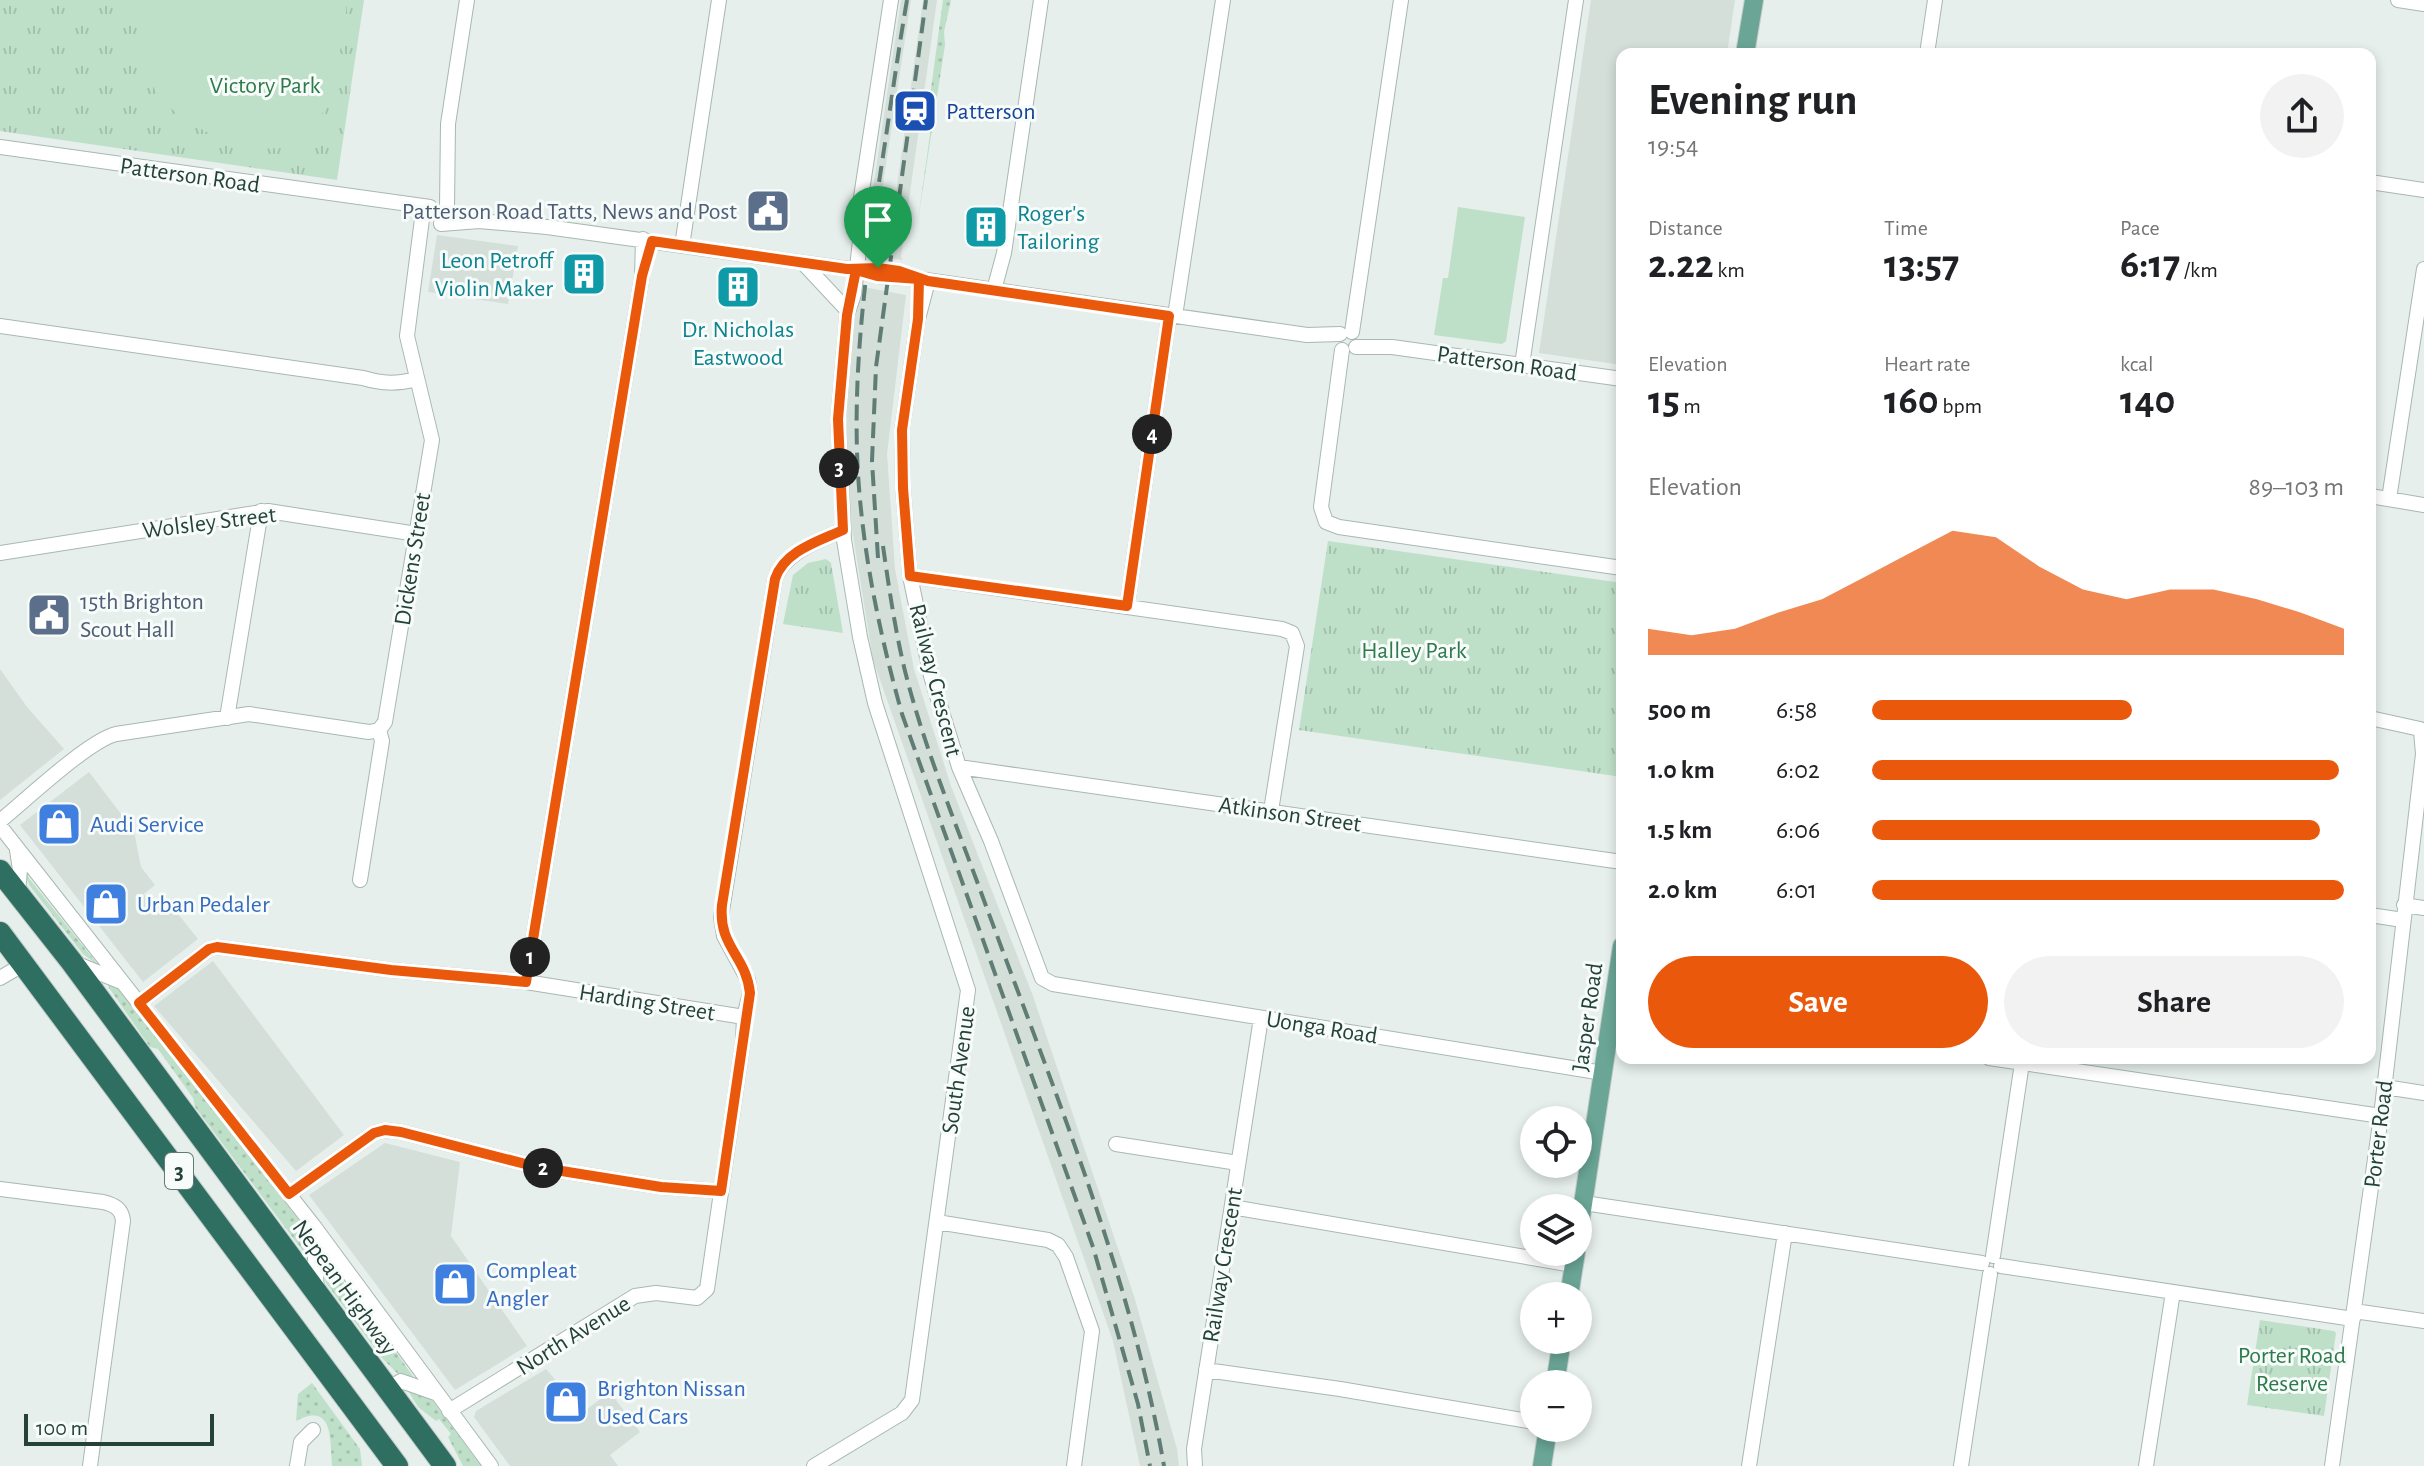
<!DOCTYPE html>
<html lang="en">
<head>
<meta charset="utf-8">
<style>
	:root { --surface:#fff; --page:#f2f2f2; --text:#202124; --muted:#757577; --accent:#ea580c }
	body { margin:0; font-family:"Alegreya Sans",sans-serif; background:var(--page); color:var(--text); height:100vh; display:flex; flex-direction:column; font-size:30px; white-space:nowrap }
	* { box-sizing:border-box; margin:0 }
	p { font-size:26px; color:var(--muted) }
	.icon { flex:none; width:44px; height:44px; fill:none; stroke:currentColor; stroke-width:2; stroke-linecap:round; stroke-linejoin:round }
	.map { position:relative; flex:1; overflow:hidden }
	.drawer { position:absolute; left:1616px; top:48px; width:760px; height:1016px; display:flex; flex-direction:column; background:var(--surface); border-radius:16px; box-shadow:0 4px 12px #0003 }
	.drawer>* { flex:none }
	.tools { position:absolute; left:1520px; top:1106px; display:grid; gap:16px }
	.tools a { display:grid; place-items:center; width:72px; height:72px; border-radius:50%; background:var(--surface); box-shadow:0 4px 12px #0003; font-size:40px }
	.scale { position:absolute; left:24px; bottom:20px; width:190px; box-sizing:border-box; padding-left:8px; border:4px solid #24423a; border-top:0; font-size:22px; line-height:28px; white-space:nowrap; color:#24423a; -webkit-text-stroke:6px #f7fbf9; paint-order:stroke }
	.pin { position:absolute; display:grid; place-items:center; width:68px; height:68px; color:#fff; margin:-82px -34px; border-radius:50% 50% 50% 0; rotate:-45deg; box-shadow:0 0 8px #0007 }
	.pin .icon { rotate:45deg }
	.km { position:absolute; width:40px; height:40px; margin:-20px; border-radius:50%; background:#222; color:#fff; font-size:22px; line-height:40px; text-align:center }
	.round { display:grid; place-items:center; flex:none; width:84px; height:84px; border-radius:42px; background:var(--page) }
	.head { display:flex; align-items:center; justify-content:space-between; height:136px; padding:0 32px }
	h1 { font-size:44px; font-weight:700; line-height:60px }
	.stats { display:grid; grid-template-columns:repeat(3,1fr); gap:12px; height:136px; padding:8px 32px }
	.stats div { display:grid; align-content:center }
	.stats b { font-size:40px; font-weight:700 }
	.stats small { font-size:22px; font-weight:400 }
	.stats p { font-size:22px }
	.chart { height:224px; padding:16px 32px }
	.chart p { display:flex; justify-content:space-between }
	.chart svg { width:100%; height:144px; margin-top:8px; fill:var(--accent); opacity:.7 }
	.button { display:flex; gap:16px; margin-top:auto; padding:16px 32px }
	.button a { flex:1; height:92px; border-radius:48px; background:var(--accent); color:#fff; font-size:32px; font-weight:700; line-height:92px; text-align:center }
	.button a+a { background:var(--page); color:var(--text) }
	ul { padding:0 32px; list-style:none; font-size:26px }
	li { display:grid; grid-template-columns:128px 96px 1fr; align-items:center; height:60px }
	li i { height:20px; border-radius:10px; background:var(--accent) }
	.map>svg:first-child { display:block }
	.built { fill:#d4dfda }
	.grass { fill:url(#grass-dots) }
	.park { fill:url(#park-tufts) }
	.garden { fill:#bfe0c8 }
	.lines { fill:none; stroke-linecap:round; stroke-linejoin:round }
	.minor-casing { stroke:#a8b8b2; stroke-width:16 }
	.major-casing { stroke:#c2cac8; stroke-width:20 }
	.highway-casing { stroke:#c2cac8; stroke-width:24 }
	.minor { stroke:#fff; stroke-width:14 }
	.major { stroke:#6aa596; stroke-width:18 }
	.highway { stroke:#2f6f62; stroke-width:22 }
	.rail { stroke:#5f7d75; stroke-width:4; stroke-dasharray:16 8; stroke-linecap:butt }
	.route-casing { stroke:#fff; stroke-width:16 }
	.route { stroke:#ea580c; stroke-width:10 }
	.labels { text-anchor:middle; stroke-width:6; stroke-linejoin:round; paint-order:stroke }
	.shield { fill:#f7fbf9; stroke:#637a73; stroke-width:2 }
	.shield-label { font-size:22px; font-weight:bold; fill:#24423a }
	.park-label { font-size:24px; fill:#2d7a4b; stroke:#f7fbf9 }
	.transit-label { font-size:24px; fill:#164399; stroke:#f7fbf9; text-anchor:start }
	.street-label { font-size:24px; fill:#24423a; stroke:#f7fbf9 }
	.service-label { font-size:24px; fill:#4e5e75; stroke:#f7fbf9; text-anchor:end }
	.culture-label { font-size:24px; fill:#0d838f; stroke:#f7fbf9; text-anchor:start }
	.shop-label { font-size:24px; fill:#366cbe; stroke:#f7fbf9; text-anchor:start }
</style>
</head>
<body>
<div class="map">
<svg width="2424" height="1466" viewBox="0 0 2424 1466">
	<defs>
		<pattern id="grass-dots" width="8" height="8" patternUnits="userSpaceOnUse" patternTransform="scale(2)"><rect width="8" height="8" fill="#bfe0c8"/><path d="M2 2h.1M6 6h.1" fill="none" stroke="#a4c1ad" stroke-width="1.8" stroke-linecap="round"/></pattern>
		<pattern id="park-tufts" width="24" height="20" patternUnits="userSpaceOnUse" patternTransform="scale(2)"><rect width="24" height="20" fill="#bfe0c8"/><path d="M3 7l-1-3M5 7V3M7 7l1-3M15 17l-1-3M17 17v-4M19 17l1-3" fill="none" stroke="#a4c1ad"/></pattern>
	</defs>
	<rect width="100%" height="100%" fill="#e6efeb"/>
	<!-- built -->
	<path class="built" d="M901,0H911L872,256L865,255L864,249Z
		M923,0H937L901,257L903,260L887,258Z
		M1591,0H1735L1727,54H1622V365L1539,353Z
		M437,235L518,246L508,304L428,292Z
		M858,286L906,295L887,454L895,569L914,669L951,786L1033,996L1134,1296L1177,1449L1179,1466H1140L1113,1341L873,660L851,523L847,459V400Z
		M0,669L27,707L64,749L0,800Z
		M89,772L134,831L141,867L155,885L140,897L147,894L153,901L162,894L198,939L143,982L20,825Z
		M213,961L344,1135L296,1171L154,1006Z
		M385,1143L460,1162L451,1236L527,1346L455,1390L309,1195Z
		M546,1369L583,1412L610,1392L640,1432L610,1455L618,1466H510L474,1417L476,1411Z"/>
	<!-- grass -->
	<path class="grass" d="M943,0H951L944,32L945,45L917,227L931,127L926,126Z
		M26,875L28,877L99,966L83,954L29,885Z
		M107,981L119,990L298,1219L310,1246L311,1262L195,1107L193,1098L158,1049L150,1047L109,988Z
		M320,1253L369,1314L417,1382L397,1373L382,1358L326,1283Z
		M312,1383L360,1449L362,1466H332C330,1441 334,1401 296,1421L298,1394Z
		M407,1389L432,1400L481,1466H463L448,1437L451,1434L439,1419L436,1421L418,1407Z"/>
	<!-- park -->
	<path class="park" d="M0,0H364L337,180L0,131Z
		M1328,541L1622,583V777L1299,730Z
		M826,559L831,563L843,633L783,624L793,575L808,563Z
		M2260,1320L2334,1331L2336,1333L2324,1416L2247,1405Z"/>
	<!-- garden -->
	<path class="garden" d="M141,0H347C345,32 332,111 310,134C273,172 178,128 155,90C139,64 139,28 141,0Z
		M1458,207L1525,217L1506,341L1502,344L1434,335L1443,278H1448Z"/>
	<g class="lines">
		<!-- minor casing -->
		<g class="minor-casing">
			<path id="minor" d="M2398,0L2424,4
				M1927,54L1935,0
				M0,147L430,207
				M2370,182L2424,190
				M447,207L448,124L467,0
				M858,217L891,0
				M441,224L479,221L547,227L856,270L877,276L919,279L1307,335L1340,334
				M682,246L719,0
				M803,263L847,310
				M928,281L918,319L902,430L903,488L910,576L931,676L959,767L991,841L1042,978L1053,984L1603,1073
				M994,290L1004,253L1041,0
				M1175,316L1223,0
				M0,326L363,378C383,384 397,384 417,379
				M1352,332L1401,0
				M1356,347H1392L1622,379
				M1342,350L1321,507L1326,522L1339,527L1622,568
				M1522,365L1576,0
				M2370,496L2424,505
				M2389,499L2424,269
				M0,553L268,511L417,534
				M910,576L1282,629L1292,633L1297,646L1271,811
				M1127,606L1169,316
				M227,718L261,511
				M2370,718L2420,729
				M959,767L1622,862
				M0,821C26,800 88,741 116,734L249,714L369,732L379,730
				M0,826L313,1225L491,1466
				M17,850L20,870L18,893
				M360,880L382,741L379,730L385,722L432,440L407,336L422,219
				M2404,905L2424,908
				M2370,915L2403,920
				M75,963L119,981
				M0,978L24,964
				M526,982L642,276L643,239
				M139,1003L209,949L217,947L391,970L526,982L744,1017
				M1989,1058L2381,1116
				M2385,1087L2424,1093
				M1116,1144L1238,1163
				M0,1189L103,1202C115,1205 122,1209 123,1221L90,1466
				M289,1194L374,1133L385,1130L401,1132L537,1167L661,1187L721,1191
				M1584,1203L1982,1263
				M1232,1207L1573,1265
				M937,1222L1048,1240L1058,1245L1066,1257L1092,1331L1074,1466
				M313,1225L317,1292
				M1993,1256L2022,1063
				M2001,1266L2353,1319
				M2354,1311L2424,1321
				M1206,1370L1340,1389L1534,1422
				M387,1389L401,1381L435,1393
				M449,1411L635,1296L656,1293L697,1298L707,1289L743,1041L744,1017L750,993L748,980L724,936L721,917L775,579C784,552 819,541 843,530
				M297,1466L301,1442L313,1430
				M814,1466L902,1413L912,1400L968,990L875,703L860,637L844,540L838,419L847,315L854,294L860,241V208
				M1195,1466L1194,1449L1261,1018
				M1749,1466L1785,1233
				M1961,1466L1990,1274
				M2146,1466L2173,1292
				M2332,1466L2381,1116L2423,754L2421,731"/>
		</g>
		<!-- major casing -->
		<g class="major-casing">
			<path id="major" d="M1745,54L1754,0
				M1578,1237L1622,946
				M1569,1296L1576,1252
				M1555,1384L1562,1340
				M1542,1466L1548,1428"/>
		</g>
		<!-- highway casing -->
		<g class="highway-casing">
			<path id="highway" d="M0,871L71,961L445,1466
				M0,933L397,1466"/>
		</g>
		<!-- minor -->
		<use href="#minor" class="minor"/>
		<!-- major -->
		<use href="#major" class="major"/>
		<!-- highway -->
		<use href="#highway" class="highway"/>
		<!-- rail -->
		<path class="rail" d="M907,0C898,52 891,104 883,156C868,254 854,352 857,452C860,541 878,628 902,714L1093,1247L1138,1404L1150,1466
			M883,546C889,588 895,630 905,671C924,747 955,821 982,895C1049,1078 1131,1274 1164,1466
			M878,558L872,461L876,367L926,0"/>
	</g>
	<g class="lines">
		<!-- route casing -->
		<g class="route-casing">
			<path id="route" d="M878,268L847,269L652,241L642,276L526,982L391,970L217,947L209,949L139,1003L289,1194L374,1133L385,1130L401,1132L537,1167L661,1187L721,1191L750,993C746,955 718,947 722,905L775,579C784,551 819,541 843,530L838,419L847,315L856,270L877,276L919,279L918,319L902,430L903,488L910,576L1127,606L1169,316L928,281L899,271L878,268"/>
		</g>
		<!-- route -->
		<use href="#route" class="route"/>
	</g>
	<!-- icons -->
	<defs>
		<g id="station-square" transform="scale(2.3)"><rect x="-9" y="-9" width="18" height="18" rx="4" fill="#1a4fb4" stroke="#f7fbf9"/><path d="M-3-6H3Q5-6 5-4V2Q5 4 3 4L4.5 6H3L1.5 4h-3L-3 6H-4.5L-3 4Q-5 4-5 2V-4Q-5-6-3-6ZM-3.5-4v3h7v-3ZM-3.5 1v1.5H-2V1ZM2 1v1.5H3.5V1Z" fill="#fff"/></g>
		<g id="civic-square" transform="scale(2.3)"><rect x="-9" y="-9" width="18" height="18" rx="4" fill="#5c6f8a" stroke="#f7fbf9"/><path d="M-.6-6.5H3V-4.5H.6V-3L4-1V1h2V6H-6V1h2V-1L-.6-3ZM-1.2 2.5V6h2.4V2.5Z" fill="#fff"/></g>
		<g id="building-square" transform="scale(2.3)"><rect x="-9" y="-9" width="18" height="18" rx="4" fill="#0f9aa8" stroke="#f7fbf9"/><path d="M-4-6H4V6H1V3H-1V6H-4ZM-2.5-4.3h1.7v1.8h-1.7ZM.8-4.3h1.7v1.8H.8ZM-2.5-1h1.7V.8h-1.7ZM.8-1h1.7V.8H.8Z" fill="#fff"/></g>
		<g id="shop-square" transform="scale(2.3)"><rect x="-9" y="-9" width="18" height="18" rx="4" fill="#3f7fe0" stroke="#f7fbf9"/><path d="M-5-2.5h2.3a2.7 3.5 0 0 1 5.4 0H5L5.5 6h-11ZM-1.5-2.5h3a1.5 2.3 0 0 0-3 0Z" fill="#fff"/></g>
	</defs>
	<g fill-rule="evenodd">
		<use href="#station-square" x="915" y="111"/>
		<use href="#civic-square" x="768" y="211"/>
		<use href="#building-square" x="986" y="227"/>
		<use href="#building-square" x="584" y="274"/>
		<use href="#building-square" x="738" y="287"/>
		<use href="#civic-square" x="49" y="615"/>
		<use href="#shop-square" x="59" y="824"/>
		<use href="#shop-square" x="106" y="904"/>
		<use href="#shop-square" x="455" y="1284"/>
		<use href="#shop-square" x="566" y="1402"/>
	</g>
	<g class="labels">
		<!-- shield labels -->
		<rect class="shield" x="165" y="1153" width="28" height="36" rx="6"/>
		<g class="shield-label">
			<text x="179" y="1179">3</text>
		</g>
		<!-- park labels -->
		<g class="park-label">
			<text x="265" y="93">Victory Park</text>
			<text x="1414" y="658">Halley Park</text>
			<text x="2292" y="1363">Porter Road<tspan x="2292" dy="28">Reserve</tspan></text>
		</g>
		<!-- transit labels -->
		<g class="transit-label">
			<text x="946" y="119">Patterson</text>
		</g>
		<!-- street labels -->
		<g class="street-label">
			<text transform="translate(190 175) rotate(8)" y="8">Patterson Road</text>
			<text transform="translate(1507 363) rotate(8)" y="8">Patterson Road</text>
			<text transform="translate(209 522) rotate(-7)" y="8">Wolsley Street</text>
			<text transform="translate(412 559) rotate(-81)" y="8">Dickens Street</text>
			<text transform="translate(936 680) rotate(76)" y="8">Railway Crescent</text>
			<text transform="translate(1290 814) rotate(8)" y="8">Atkinson Street</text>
			<text transform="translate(647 1002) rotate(9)" y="8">Harding Street</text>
			<text transform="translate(1587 1017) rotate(-82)" y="8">Jasper Road</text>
			<text transform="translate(1322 1027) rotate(9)" y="8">Uonga Road</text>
			<text transform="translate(958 1070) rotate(-82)" y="8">South Avenue</text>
			<text transform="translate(2378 1134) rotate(-83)" y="8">Porter Road</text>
			<text transform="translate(1222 1265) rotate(-81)" y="8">Railway Crescent</text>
			<text transform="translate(345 1287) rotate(54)" y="8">Nepean Highway</text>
			<text transform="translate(573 1335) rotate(-32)" y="8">North Avenue</text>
		</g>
		<!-- service labels -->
		<g class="service-label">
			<text x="737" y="219">Patterson Road Tatts, News and Post</text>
			<text x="80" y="609" text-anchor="start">15th Brighton<tspan x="80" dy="28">Scout Hall</tspan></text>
		</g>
		<!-- culture labels -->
		<g class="culture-label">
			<text x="1017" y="221">Roger's<tspan x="1017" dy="28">Tailoring</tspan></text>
			<text x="553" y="268" text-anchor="end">Leon Petroff<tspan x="553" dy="28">Violin Maker</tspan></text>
			<text x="738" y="337" text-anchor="middle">Dr. Nicholas<tspan x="738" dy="28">Eastwood</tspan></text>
		</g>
		<!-- shop labels -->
		<g class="shop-label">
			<text x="90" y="832">Audi Service</text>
			<text x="137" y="912">Urban Pedaler</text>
			<text x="486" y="1278">Compleat<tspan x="486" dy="28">Angler</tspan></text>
			<text x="597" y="1396">Brighton Nissan<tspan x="597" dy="28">Used Cars</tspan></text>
		</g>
	</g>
</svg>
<div class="tools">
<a><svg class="icon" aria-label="locate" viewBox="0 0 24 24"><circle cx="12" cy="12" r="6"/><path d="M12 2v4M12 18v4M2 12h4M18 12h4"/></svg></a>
<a><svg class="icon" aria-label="layers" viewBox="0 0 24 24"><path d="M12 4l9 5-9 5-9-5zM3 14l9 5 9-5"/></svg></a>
<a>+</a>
<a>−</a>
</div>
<div class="scale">100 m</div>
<div class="pin" style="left:878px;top:268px;background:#1e9e55"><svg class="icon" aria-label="arrive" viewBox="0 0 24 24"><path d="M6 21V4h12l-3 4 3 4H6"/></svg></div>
<b class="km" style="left:530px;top:957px">1</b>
<b class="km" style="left:543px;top:1168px">2</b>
<b class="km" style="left:839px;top:468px">3</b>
<b class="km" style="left:1152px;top:434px">4</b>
<section class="drawer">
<div class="head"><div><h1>Evening run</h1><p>19:54</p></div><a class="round"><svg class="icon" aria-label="share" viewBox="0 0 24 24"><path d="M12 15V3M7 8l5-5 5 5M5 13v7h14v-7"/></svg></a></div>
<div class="stats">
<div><p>Distance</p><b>2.22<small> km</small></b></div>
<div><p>Time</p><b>13:57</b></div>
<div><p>Pace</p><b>6:17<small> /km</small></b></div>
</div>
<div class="stats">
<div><p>Elevation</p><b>15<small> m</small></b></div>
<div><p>Heart rate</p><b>160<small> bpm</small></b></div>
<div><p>kcal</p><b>140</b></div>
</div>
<div class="chart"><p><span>Elevation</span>89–103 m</p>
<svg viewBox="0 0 160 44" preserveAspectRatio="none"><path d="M0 44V36L10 38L20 36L30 31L40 27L50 20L60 13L70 6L80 8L90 17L100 24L110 27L120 24L130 24L140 27L150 31L160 36V44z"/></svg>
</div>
<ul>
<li><b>500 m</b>6:58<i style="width:55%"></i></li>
<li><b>1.0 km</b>6:02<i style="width:99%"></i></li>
<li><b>1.5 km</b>6:06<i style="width:95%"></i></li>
<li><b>2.0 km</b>6:01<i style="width:100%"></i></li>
</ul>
<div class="button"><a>Save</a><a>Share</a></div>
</section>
</div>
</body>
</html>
